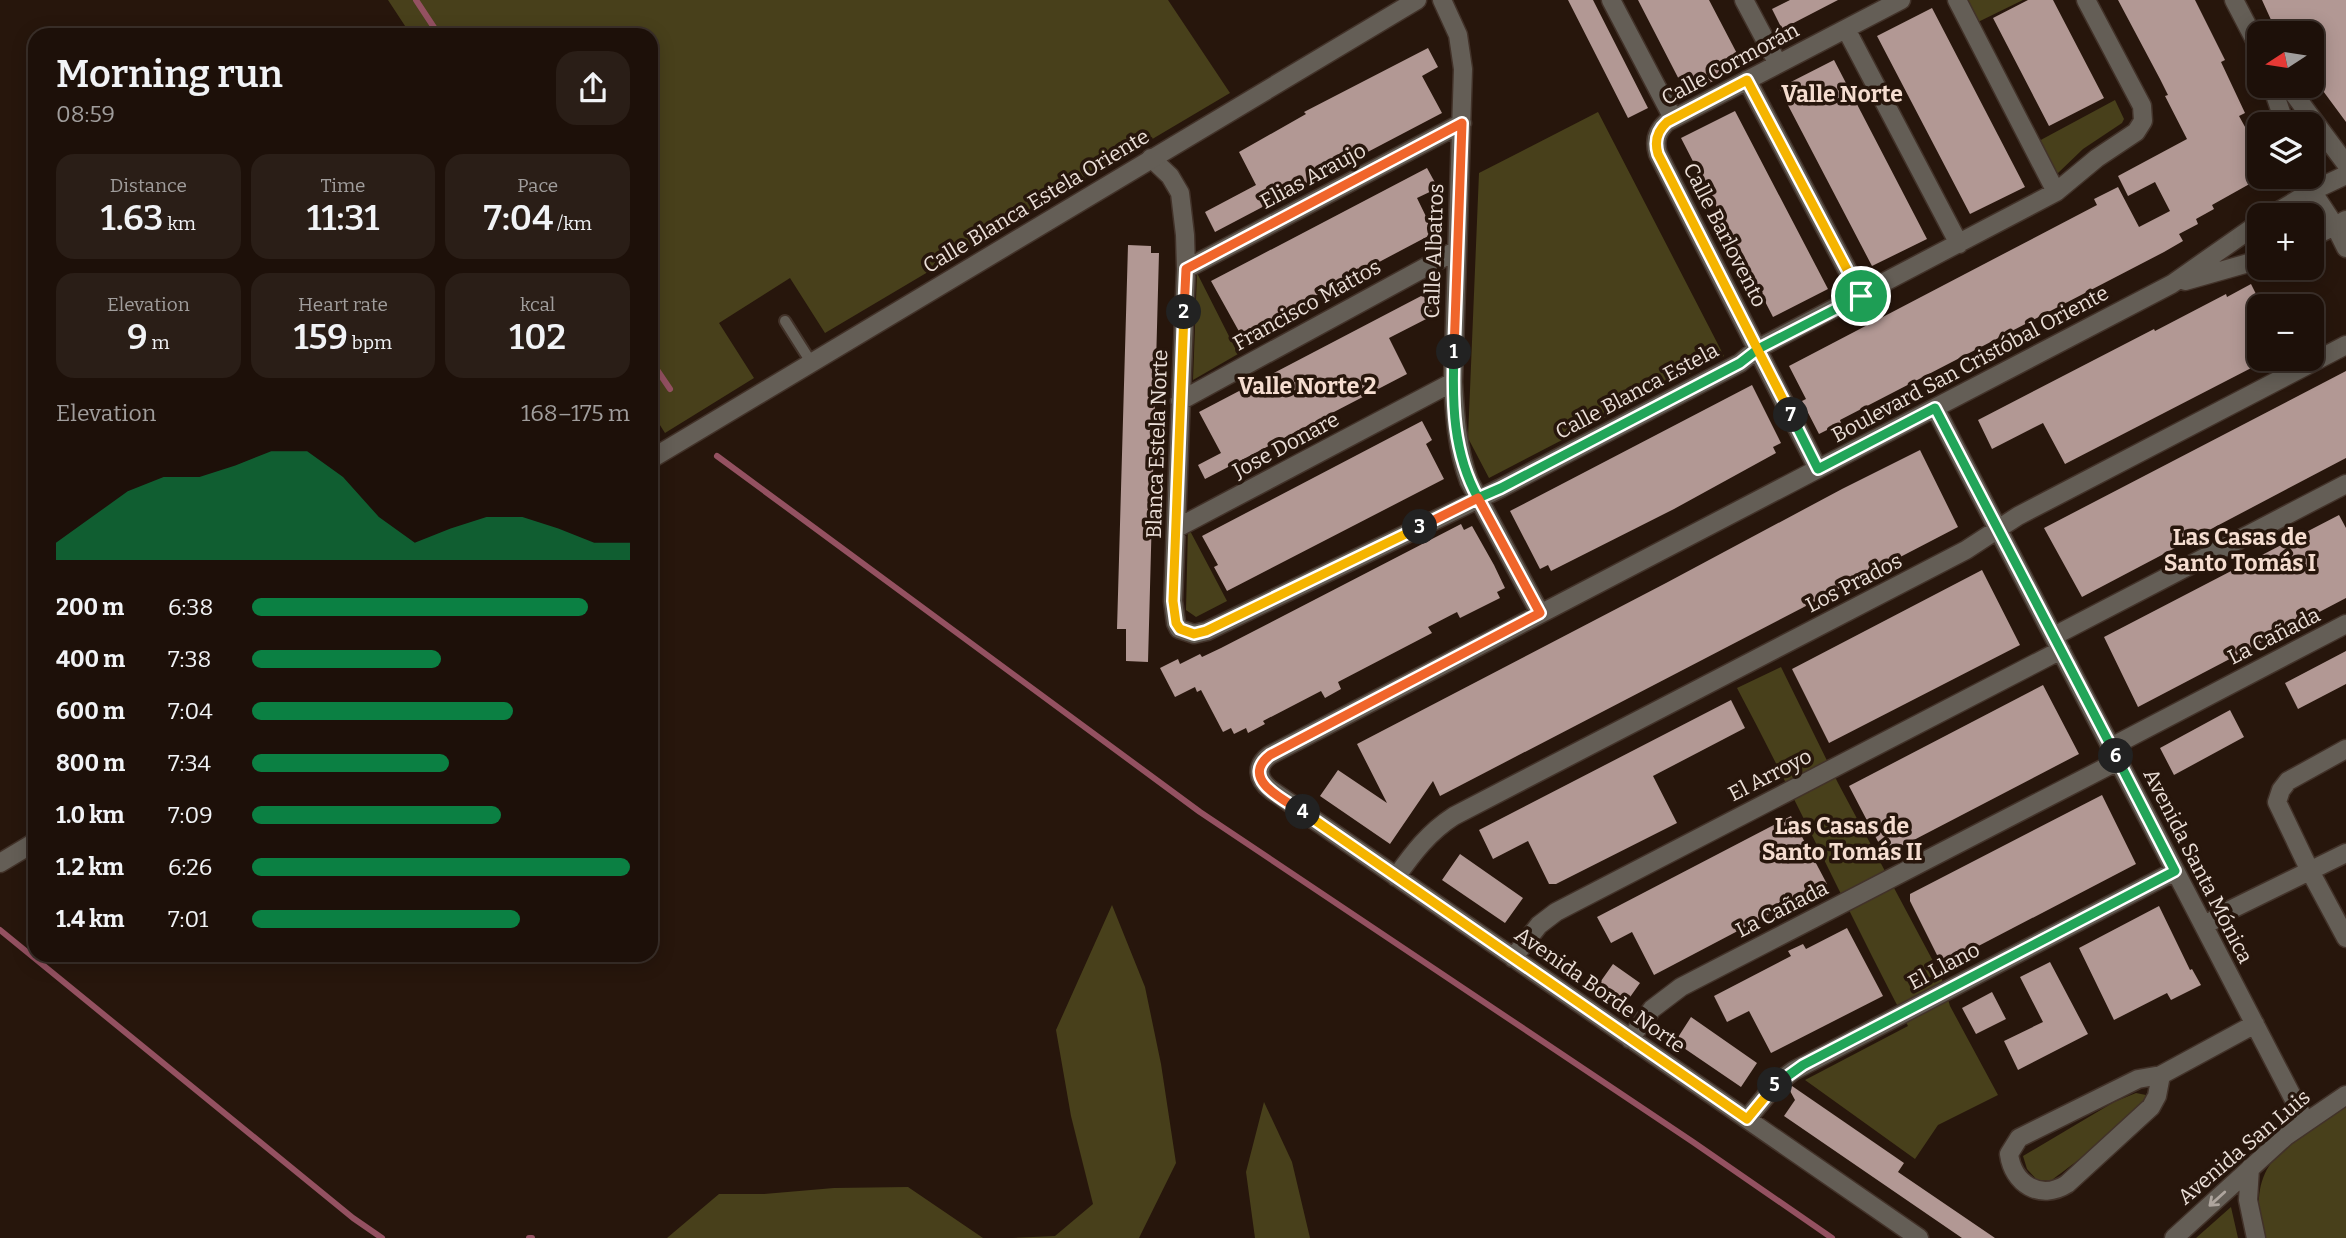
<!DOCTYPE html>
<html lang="en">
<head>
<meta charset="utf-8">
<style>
	:root { --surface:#1d1009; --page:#2a1e17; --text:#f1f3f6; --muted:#a09d9c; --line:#3b302a; --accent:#0b8043 }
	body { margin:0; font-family:Bitter,serif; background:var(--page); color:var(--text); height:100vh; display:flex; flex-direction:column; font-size:26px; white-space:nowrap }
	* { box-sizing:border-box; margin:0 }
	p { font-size:23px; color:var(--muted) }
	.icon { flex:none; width:38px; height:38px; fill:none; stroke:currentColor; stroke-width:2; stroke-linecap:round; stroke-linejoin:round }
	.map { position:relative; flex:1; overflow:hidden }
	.side { position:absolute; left:28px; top:28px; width:630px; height:934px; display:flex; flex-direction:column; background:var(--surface); border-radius:21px; box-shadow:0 4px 18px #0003,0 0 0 2px var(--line) }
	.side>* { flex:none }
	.needle { width:46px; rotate:258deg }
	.tools { position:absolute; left:2247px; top:21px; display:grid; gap:14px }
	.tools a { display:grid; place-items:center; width:77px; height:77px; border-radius:14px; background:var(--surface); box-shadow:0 4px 18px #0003,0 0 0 2px var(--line); font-size:35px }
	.pin { position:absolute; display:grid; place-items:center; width:60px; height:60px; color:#fff; margin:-30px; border:4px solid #fff; border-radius:50%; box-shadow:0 2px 7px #0007 }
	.km { position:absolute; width:35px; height:35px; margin:-18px; border-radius:50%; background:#222; color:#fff; font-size:19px; line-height:35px; text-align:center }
	.round { display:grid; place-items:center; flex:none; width:74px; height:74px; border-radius:21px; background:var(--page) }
	.headline { display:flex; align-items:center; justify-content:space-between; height:119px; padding:0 28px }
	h1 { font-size:38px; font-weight:600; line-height:52px }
	.stats { display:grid; grid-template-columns:repeat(3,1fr); gap:10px; height:119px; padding:7px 28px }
	.stats div { display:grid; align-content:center; border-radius:18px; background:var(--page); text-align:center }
	.stats b { font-size:35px; font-weight:600 }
	.stats small { font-size:19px; font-weight:400 }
	.stats p { font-size:19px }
	.chart { height:196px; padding:14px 28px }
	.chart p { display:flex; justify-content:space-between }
	.chart svg { width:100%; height:126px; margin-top:7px; fill:var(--accent); opacity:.7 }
	ul { padding:0 28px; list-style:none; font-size:23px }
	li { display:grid; grid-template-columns:112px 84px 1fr; align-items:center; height:52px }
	li i { height:18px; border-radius:9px; background:var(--accent) }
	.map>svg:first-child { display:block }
	.green { fill:#48401b }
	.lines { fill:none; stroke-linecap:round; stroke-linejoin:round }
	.stream { stroke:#945161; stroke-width:6 }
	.building { fill:#b29894 }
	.service-casing { stroke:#423229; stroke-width:14 }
	.minor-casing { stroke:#423229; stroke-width:21 }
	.tertiary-casing { stroke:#423229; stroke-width:21 }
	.service { stroke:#645e56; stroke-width:10 }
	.minor { stroke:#645e56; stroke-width:18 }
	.tertiary { stroke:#645e56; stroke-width:18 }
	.oneway { stroke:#aea59e }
	.split-1-casing { stroke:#fff; stroke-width:14 }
	.split-2-casing { stroke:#fff; stroke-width:14 }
	.split-3-casing { stroke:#fff; stroke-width:14 }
	.split-4-casing { stroke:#fff; stroke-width:14 }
	.split-5-casing { stroke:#fff; stroke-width:14 }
	.split-6-casing { stroke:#fff; stroke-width:14 }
	.split-7-casing { stroke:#fff; stroke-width:14 }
	.split-8-casing { stroke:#fff; stroke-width:14 }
	.split-1 { stroke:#22a559; stroke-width:9 }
	.split-2 { stroke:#f0652b; stroke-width:9 }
	.split-3 { stroke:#f5b400; stroke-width:9 }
	.split-4 { stroke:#f0652b; stroke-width:9 }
	.split-5 { stroke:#f5b400; stroke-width:9 }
	.split-6 { stroke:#22a559; stroke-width:9 }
	.split-7 { stroke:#22a559; stroke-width:9 }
	.split-8 { stroke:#f5b400; stroke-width:9 }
	.labels { text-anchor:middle; stroke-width:7; stroke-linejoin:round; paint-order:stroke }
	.street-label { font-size:21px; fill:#ebdfd8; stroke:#27160c }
	.neighbourhood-label { font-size:23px; font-weight:bold; fill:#f5ddd0; stroke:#27160c }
</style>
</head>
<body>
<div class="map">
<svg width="2346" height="1238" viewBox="0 0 2346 1238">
	<rect width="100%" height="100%" fill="#27160c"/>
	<!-- green -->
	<path class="green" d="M388,0H1168L1230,93L825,333L790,278L719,323L754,378L665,433L651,411V35H411Z
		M1964,0H2023L1976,23Z
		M2115,100L2124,119L2122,123L2083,149L2058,173L2053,174L2037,142Z
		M1598,112L1724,356L1489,478L1468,438L1479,173Z
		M1197,273L1238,354L1193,380Z
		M1188,527L1227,601L1196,617L1186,610Z
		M1781,667L1838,783L1941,976L1950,1006L1998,1095L1938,1125L1915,1159L1805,1080L1908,1026C1849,914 1796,799 1737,688Z
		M1112,905L1145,987L1161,1064L1176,1163L1139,1238H1012L1055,1236L1093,1204L1071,1116L1056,1030Z
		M2136,1093L2146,1095C2138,1120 2073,1163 2051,1181L2037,1180L2027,1169L2023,1156L2114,1102Z
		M1264,1102L1292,1162L1310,1238H1255L1246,1172Z
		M2346,1105V1238H2264C2243,1159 2290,1144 2346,1105Z
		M908,1187L983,1238H667L719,1194H764L834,1188Z
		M2231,1207L2238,1238H2196Z"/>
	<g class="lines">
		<!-- stream -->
		<path class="stream" d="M416,0L439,35
			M651,361L670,389
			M717,456L1200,812L1693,1142L1832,1238
			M0,930L353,1218L382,1238
			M529,1238H532"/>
	</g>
	<!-- building -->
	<path class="building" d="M1568,0H1593L1648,108L1628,118Z
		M1638,0H1709L1743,65L1687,95Z
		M1790,0H1838L1782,29L1772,9Z
		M2028,0H2053L2104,98L2049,126L1993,18Z
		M2118,0H2195L2225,60L2221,62L2245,113L2239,116L2255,145L2259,142V177H2262L2212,205L2214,209L2196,219L2198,224L2179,234L2183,241L2164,252L1840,420L1841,423L1819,434L1802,401L1806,399L1789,366L2097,205L2094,199L2118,187L2139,227L2170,211L2155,182L2128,196L2118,176L2187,139L2165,96L2168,95L2160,79Z
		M2262,0H2346V122L2312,76V33H2277Z
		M1932,8L2025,187L1970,214L1877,36Z
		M1428,48L1438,67L1422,76L1442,113L1215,232L1205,212L1256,185L1239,152L1306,114L1304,112Z
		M1834,60L1927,239L1872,266L1779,88Z
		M1735,111L1828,289L1773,317L1681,138Z
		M1427,168L1438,188L1417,198L1434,233L1241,335L1211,281Z
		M1128,245L1151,246V253H1159L1148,662L1126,661V629H1117Z
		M2251,284L2259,300V364L2065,464L2043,423L1992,449L1978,420L2154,329L2155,331L2226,294L2227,297Z
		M1423,295L1434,315L1389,338L1407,374L1205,479L1198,465L1221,453L1199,412Z
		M2346,371V458L2082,597L2044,528Z
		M1752,385L1781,443L1773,447L1776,453L1674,509L1551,571L1548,565L1540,569L1510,511Z
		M1422,421L1432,440L1426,444L1444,479L1227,591L1214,567L1218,565L1202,536Z
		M1920,450L1958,527L1440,796L1433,781L1390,844L1320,796L1338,770L1387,803L1357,744L1666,583L1842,489Z
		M2339,515L2346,528V598L2138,707L2104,637Z
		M1461,524L1464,530L1472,526L1494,565L1505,588L1497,592L1500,598L1460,618L1457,612L1428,627L1432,633L1338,682L1341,689L1325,698L1321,691L1263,721L1265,724L1248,733L1246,728L1234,734L1231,728L1223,732L1201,690L1197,692L1195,687L1175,697L1160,668L1178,659L1180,664L1200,654L1202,657L1221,648Z
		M1982,570L2020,645L1829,743L1792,669Z
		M2346,651V684L2298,709L2285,683Z
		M2043,685L2079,754L1885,855L1849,786Z
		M1731,700L1745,728L1653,776L1677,823L1556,884H1549L1528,841L1493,859L1479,830Z
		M2230,710L2244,737L2174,775L2160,748Z
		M2102,795L2136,864L1942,965L1910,901V894Z
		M1791,816L1827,884L1654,975L1632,932L1611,943L1597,917Z
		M1460,854L1523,898L1505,923L1442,880Z
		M2159,906L2190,970L2192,969L2201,985L2171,1000L2167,993L2114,1020L2079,948Z
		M1847,928L1883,996L1771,1053L1749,1011L1727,1022L1714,996L1791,956L1788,951L1803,944L1806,949Z
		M2050,962L2088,1034L2018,1070L2004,1041L2043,1022L2020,977Z
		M1613,964L1640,983L1623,1007L1596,988Z
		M1992,992L2006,1019L1976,1034L1962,1008Z
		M1691,1017L1757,1063L1741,1087L1675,1042Z
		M1792,1086L1904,1163L1898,1172L1995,1238H1962L1784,1116L1795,1100L1789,1089Z"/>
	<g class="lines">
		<!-- service casing -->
		<g class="service-casing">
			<path id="service" d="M785,321L811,362"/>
		</g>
		<!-- minor casing -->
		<g class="minor-casing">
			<path id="minor" d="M1442,0L1458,35L1463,69L1453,382C1455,416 1457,449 1469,481L1540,613
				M1611,0L1673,118
				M1744,0L1778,64
				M1957,0L2056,192
				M1846,29L1959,244
				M1747,80L1861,296
				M1151,158L1170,176L1180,193L1185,235L1186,269L1173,601L1176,623L1179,629L1194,634L1207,631L1501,488L1740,363L1757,349L2056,192L2097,158L2136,132L2143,121L2142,106L2086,0
				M2272,215L2312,191
				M2312,237L2335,226L2346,248
				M1186,269L1462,123
				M2185,281L2259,260
				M1180,401L1457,250
				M1935,408L2305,1121
				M1818,469L1658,154C1654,141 1657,131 1667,122L1901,0
				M1177,528L1453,382
				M2054,636L2346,484
				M2111,747L2346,624
				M2346,749L2288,781L2281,790L2277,802L2310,871L2346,938
				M1396,877C1413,853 1429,832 1454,816L1966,550L2018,516L2346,345
				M2204,926L2230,910L2346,853
				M1513,958L1539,925L1556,912L2061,650
				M1630,1039L1652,1009L1681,987L2118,761
				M2161,1075L2157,1096L2151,1107L2067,1184C2040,1201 2013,1184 2009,1154L2019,1138L2138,1079L2161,1075L2255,1024
				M1747,1119L1775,1085L1793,1071L2175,871
				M2250,1168L2248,1200L2256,1238
				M1919,1238L1271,790C1257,779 1255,766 1270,755L2172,284L2259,223
				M2174,1238L2286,1136L2346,1095"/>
		</g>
		<!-- tertiary casing -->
		<g class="tertiary-casing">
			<path id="tertiary" d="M2234,0L2259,48
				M2272,86L2285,124
				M2288,86L2346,164
				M2306,177L2312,191L2335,226L2346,220
				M2312,191L2346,175
				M651,459L1417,0
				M0,863L35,842"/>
		</g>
		<!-- service -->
		<use href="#service" class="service"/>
		<!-- minor -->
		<use href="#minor" class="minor"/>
		<!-- tertiary -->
		<use href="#tertiary" class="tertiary"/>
	</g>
	<!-- one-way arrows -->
	<defs><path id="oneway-shaft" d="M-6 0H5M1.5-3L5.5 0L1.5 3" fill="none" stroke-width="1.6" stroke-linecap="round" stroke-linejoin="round" transform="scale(1.75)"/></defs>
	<use class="oneway" href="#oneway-shaft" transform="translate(2217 1199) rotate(138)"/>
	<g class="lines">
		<!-- split-1 casing -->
		<g class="split-1-casing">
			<path id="split-1" d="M1454,352C1452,403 1453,453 1478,498L1501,488L1740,363L1758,349L1861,296"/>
		</g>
		<!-- split-2 casing -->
		<g class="split-2-casing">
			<path id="split-2" d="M1184,312L1186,269L1462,123L1454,352"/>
		</g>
		<!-- split-3 casing -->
		<g class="split-3-casing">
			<path id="split-3" d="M1184,312L1173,601L1176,623L1180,629L1194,634L1206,631L1420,527"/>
		</g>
		<!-- split-4 casing -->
		<g class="split-4-casing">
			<path id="split-4" d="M1303,812C1284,800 1239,779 1270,755L1540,613L1478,498L1420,527"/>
		</g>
		<!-- split-5 casing -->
		<g class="split-5-casing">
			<path id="split-5" d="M1303,812L1747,1119L1775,1085"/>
		</g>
		<!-- split-6 casing -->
		<g class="split-6-casing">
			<path id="split-6" d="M1775,1085L1803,1065L2175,871L2116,756"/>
		</g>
		<!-- split-7 casing -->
		<g class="split-7-casing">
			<path id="split-7" d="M1791,415L1818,469L1935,408L2116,756"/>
		</g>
		<!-- split-8 casing -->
		<g class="split-8-casing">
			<path id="split-8" d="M1791,415L1658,154C1654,141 1657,131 1667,122L1747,80L1861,296"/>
		</g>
		<!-- split-1 -->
		<use href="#split-1" class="split-1"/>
		<!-- split-2 -->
		<use href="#split-2" class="split-2"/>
		<!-- split-3 -->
		<use href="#split-3" class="split-3"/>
		<!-- split-4 -->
		<use href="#split-4" class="split-4"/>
		<!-- split-5 -->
		<use href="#split-5" class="split-5"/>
		<!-- split-6 -->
		<use href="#split-6" class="split-6"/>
		<!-- split-7 -->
		<use href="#split-7" class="split-7"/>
		<!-- split-8 -->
		<use href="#split-8" class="split-8"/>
	</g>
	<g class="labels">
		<!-- street labels -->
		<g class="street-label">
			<text transform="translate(1730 64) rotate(-28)" y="7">Calle Cormorán</text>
			<text transform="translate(1313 176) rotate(-28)" y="7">Elias Araujo</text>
			<text transform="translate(1036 201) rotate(-31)" y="7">Calle Blanca Estela Oriente</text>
			<text transform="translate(1725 235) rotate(63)" y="7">Calle Barlovento</text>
			<text transform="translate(1434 251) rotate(-88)" y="7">Calle Albatros</text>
			<text transform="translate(1307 305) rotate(-29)" y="7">Francisco Mattos</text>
			<text transform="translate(1970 364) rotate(-28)" y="7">Boulevard San Cristóbal Oriente</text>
			<text transform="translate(1637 391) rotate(-28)" y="7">Calle Blanca Estela</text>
			<text transform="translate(1157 444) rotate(-88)" y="7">Blanca Estela Norte</text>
			<text transform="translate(1286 445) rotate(-28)" y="7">Jose Donare</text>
			<text transform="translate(1854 583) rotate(-27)" y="7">Los Prados</text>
			<text transform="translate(2274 636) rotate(-27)" y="7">La Cañada</text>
			<text transform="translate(1770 775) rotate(-27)" y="7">El Arroyo</text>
			<text transform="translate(2198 866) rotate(63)" y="7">Avenida Santa Mónica</text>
			<text transform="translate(1782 909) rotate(-27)" y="7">La Cañada</text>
			<text transform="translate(1944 966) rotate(-28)" y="7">El Llano</text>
			<text transform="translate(1600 990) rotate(35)" y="7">Avenida Borde Norte</text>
			<text transform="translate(2244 1147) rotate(-40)" y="7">Avenida San Luis</text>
		</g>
		<!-- neighbourhood labels -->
		<g class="neighbourhood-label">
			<text x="1842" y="102">Valle Norte</text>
			<text x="1307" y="394">Valle Norte 2</text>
			<text x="2240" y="545">Las Casas de<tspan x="2240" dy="26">Santo Tomás I</tspan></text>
			<text x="1842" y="834">Las Casas de<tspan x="1842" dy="26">Santo Tomás II</tspan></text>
		</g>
	</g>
</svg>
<div class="tools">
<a><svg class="needle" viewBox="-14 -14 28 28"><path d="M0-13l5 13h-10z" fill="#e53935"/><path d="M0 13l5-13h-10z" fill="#a09d9c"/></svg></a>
<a><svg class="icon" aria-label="layers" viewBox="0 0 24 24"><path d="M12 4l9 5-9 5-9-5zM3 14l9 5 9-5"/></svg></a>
<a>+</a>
<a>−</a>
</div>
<div class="pin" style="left:1861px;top:296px;background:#1e9e55"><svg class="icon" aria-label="arrive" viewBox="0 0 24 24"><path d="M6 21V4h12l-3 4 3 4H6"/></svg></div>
<b class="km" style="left:1454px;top:352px">1</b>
<b class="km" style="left:1184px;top:312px">2</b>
<b class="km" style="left:1420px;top:527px">3</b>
<b class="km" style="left:1303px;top:812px">4</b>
<b class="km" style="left:1775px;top:1085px">5</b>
<b class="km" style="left:2116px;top:756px">6</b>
<b class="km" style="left:1791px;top:415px">7</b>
<section class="side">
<div class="headline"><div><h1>Morning run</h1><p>08:59</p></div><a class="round"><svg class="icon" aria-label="share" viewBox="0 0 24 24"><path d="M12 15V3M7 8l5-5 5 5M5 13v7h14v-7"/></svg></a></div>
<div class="stats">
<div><p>Distance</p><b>1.63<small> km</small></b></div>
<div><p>Time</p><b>11:31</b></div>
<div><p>Pace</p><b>7:04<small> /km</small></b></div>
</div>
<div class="stats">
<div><p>Elevation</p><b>9<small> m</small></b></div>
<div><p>Heart rate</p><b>159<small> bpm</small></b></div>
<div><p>kcal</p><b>102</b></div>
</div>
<div class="chart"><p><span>Elevation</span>168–175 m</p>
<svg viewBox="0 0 160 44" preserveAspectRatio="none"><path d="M0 44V38L10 29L20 20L30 15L40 15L50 11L60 6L70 6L80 15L90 29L100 38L110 33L120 29L130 29L140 33L150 38L160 38V44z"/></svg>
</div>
<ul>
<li><b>200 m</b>6:38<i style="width:89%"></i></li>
<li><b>400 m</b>7:38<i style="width:50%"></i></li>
<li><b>600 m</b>7:04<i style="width:69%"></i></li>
<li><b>800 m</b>7:34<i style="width:52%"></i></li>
<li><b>1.0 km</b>7:09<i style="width:66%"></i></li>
<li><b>1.2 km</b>6:26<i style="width:100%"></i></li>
<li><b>1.4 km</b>7:01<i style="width:71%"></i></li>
</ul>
</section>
</div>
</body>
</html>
